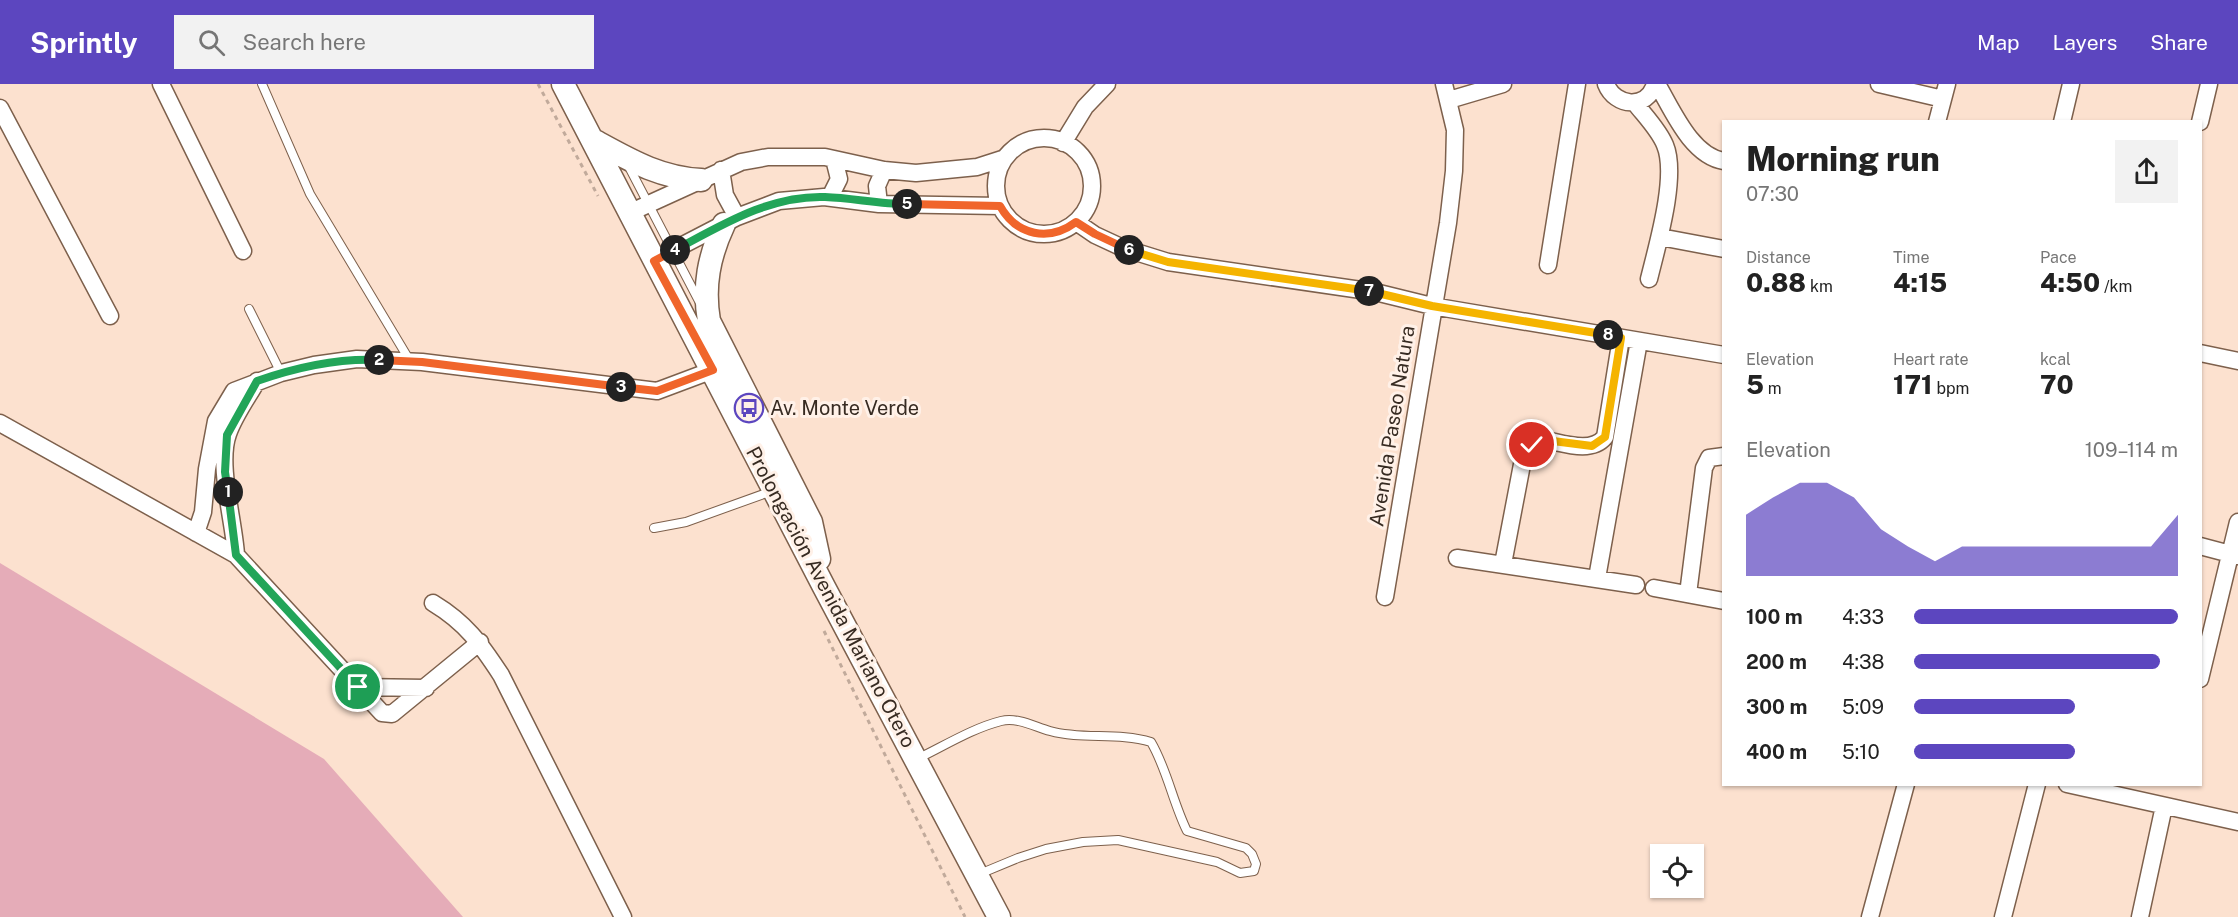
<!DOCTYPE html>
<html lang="en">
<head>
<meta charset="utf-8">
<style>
	:root { --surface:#fff; --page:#f2f2f2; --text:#222; --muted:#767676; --accent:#5c46bf }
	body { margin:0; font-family:"Public Sans",sans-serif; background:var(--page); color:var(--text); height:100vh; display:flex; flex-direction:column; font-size:22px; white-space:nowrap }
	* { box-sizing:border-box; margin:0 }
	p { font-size:20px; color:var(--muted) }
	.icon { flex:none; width:33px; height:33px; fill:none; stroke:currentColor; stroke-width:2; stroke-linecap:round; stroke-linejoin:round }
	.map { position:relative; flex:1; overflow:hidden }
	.side { position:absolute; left:1722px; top:36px; width:480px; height:666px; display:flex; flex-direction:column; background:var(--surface); border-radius:0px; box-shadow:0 2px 4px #0004 }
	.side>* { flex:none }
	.tools { position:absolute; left:1650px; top:760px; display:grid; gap:12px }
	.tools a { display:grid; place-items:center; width:54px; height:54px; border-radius:0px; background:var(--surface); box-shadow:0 2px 4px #0004; font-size:30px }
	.pin { position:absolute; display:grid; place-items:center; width:51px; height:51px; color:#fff; margin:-26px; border:3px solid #fff; border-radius:50%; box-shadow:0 2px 6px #0007 }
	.km { position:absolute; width:30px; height:30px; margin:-15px; border-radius:50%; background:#222; color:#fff; font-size:16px; line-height:30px; text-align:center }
	.round { display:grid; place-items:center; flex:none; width:63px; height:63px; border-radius:0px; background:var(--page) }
	.head { display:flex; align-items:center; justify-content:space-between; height:102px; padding:0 24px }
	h1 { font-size:33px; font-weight:800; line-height:45px }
	.stats { display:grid; grid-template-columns:repeat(3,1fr); gap:9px; height:102px; padding:6px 24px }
	.stats div { display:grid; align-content:center }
	.stats b { font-size:26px; font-weight:800 }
	.stats small { font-size:16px; font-weight:400 }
	.stats p { font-size:16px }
	.chart { height:168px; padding:12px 24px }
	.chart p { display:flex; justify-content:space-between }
	.chart svg { width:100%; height:108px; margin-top:6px; fill:var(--accent); opacity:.7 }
	ul { padding:0 24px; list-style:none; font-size:20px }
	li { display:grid; grid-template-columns:96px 72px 1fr; align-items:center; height:45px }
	li i { height:15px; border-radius:8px; background:var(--accent) }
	header { display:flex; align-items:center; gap:36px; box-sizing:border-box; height:84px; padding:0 30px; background:var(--accent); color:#fff }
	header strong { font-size:28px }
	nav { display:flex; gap:33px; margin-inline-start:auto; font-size:21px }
	.search { width:420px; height:54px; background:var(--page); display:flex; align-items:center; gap:15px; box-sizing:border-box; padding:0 21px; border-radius:0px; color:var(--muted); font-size:22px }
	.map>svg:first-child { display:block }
	.green { fill:#e5acb8 }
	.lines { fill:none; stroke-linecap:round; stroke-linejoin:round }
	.lane-casing { stroke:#7d604c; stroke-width:10 }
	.street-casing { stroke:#7d604c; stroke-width:19 }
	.secondary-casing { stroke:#7d604c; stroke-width:25 }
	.path { stroke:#c1aa9b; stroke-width:3; stroke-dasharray:4.5 4.5; stroke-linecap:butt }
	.lane { stroke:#fff; stroke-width:8 }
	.street { stroke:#fff; stroke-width:16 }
	.secondary { stroke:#fff; stroke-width:22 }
	.split-1-casing { stroke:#fff; stroke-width:12 }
	.split-2-casing { stroke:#fff; stroke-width:12 }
	.split-3-casing { stroke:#fff; stroke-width:12 }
	.split-4-casing { stroke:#fff; stroke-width:12 }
	.split-5-casing { stroke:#fff; stroke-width:12 }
	.split-6-casing { stroke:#fff; stroke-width:12 }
	.split-7-casing { stroke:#fff; stroke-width:12 }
	.split-8-casing { stroke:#fff; stroke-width:12 }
	.split-9-casing { stroke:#fff; stroke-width:12 }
	.split-1 { stroke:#22a559; stroke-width:8 }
	.split-2 { stroke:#22a559; stroke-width:8 }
	.split-3 { stroke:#f0652b; stroke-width:8 }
	.split-4 { stroke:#f0652b; stroke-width:8 }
	.split-5 { stroke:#22a559; stroke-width:8 }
	.split-6 { stroke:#f0652b; stroke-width:8 }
	.split-7 { stroke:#f5b400; stroke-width:8 }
	.split-8 { stroke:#f5b400; stroke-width:8 }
	.split-9 { stroke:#f5b400; stroke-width:8 }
	.labels { text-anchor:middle; stroke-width:6; stroke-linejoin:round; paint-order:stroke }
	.poi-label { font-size:20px; fill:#372b22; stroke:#fff1e8; text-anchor:start }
	.street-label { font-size:20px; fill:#372b22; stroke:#fff1e8 }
</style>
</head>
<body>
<header>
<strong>Sprintly</strong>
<div class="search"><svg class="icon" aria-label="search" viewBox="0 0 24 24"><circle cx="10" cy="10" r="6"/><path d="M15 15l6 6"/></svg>Search here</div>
<nav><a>Map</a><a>Layers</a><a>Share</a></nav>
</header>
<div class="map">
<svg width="2238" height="833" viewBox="0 0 2238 833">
	<rect width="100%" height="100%" fill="#fce1cf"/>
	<!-- green -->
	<path class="green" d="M0,479L324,675L463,833H0Z"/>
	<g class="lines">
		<!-- lane casing -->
		<g class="lane-casing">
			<path id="lane" d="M262,0L310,110L410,277
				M628,81L700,219
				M249,225L281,289
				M654,444L686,438L772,407
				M917,675C944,662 973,644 1001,637C1018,633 1035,643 1050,647C1082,656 1118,648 1151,658C1167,685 1173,719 1187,747L1246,764L1252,770L1256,780L1254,787L1240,789L1217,778L1118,756L1083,758L1046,765L1018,774L977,791"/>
		</g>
		<!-- street casing -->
		<g class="street-casing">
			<path id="street" d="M161,0L243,167
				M1606,0C1615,23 1647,26 1655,0
				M1657,0C1672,25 1691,72 1724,77
				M1879,0L1943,15
				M1449,16L1503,0
				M1635,19C1645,32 1659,46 1665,61C1678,92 1657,162 1649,195
				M0,24L110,232
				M1937,38L1947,0
				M2062,38L2071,0
				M2200,38L2209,0
				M996 102a48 48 0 1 1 96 0a48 48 0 1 1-96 0Z
				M1063,59L1085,23L1107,0
				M721,86L725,111L737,133
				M830,113L839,95L834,75
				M879,120L877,102L884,86
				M629,129L741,78L768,73H825L884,86L916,89L977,83L1005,74
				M1076,138L1095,151L1123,164L1168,178L1375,208L1432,222L1724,271
				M1660,153L1724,165
				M654,176L737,133L779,117L824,113L879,120L1000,122
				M1548,181L1577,0
				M2200,269L2238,277
				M0,339L236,471L382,629L392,630L480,558
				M196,449L203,428L207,385L216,337L234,307L281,289L314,281L357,275L422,278L657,307L713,286
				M2200,462L2238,472
				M236,471C234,437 217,380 228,350C234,332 248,313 257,297
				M1457,474L1636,501
				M1503,480L1524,370L1532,361L1545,356C1563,359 1591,370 1605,353L1621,254
				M1597,494L1639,257
				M1654,504L1724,517
				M1688,510L1704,384L1709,374L1724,372
				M1385,513L1448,139L1454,87L1455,46L1444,0
				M433,519C466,539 480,559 501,591L623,833
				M2200,595L2238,438
				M358,603L426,604
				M2067,700L2238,738
				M1870,833L1906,700
				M2003,833L2037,700
				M2140,833L2164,722"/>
		</g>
		<!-- secondary casing -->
		<g class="secondary-casing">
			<path id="secondary" d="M563,0L824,503L999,833
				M593,56C628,75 659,94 701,96
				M724,140C709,172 703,202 709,237L811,438L819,475"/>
		</g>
		<!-- path -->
		<path class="path" d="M538,0L598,112
			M824,547L965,833"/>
		<!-- lane -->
		<use href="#lane" class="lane"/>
		<!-- street -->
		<use href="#street" class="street"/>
		<!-- secondary -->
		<use href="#secondary" class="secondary"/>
	</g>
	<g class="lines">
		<!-- split-1 casing -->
		<g class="split-1-casing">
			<path id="split-1" d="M228,408L236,471L358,603"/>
		</g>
		<!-- split-2 casing -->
		<g class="split-2-casing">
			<path id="split-2" d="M228,408L225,388L227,351L257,297C297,283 337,274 379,276"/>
		</g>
		<!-- split-3 casing -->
		<g class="split-3-casing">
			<path id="split-3" d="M379,276L422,278L621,303"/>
		</g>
		<!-- split-4 casing -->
		<g class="split-4-casing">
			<path id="split-4" d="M621,303L657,307L713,286L654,177L675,166"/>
		</g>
		<!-- split-5 casing -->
		<g class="split-5-casing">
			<path id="split-5" d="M675,166C722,141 770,111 825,113C853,114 879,120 907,120"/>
		</g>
		<!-- split-6 casing -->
		<g class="split-6-casing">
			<path id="split-6" d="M907,120L1000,122C1017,152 1049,158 1076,138L1095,150L1129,166"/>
		</g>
		<!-- split-7 casing -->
		<g class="split-7-casing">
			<path id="split-7" d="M1129,166L1168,178L1369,207"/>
		</g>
		<!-- split-8 casing -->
		<g class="split-8-casing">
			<path id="split-8" d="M1369,207L1432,222L1608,251"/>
		</g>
		<!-- split-9 casing -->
		<g class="split-9-casing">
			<path id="split-9" d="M1532,361L1545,356L1592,362L1605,353L1621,254L1608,251"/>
		</g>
		<!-- split-1 -->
		<use href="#split-1" class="split-1"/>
		<!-- split-2 -->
		<use href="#split-2" class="split-2"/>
		<!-- split-3 -->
		<use href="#split-3" class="split-3"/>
		<!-- split-4 -->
		<use href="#split-4" class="split-4"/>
		<!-- split-5 -->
		<use href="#split-5" class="split-5"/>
		<!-- split-6 -->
		<use href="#split-6" class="split-6"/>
		<!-- split-7 -->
		<use href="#split-7" class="split-7"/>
		<!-- split-8 -->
		<use href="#split-8" class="split-8"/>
		<!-- split-9 -->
		<use href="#split-9" class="split-9"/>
	</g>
	<!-- icons -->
	<defs>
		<g id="bus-ring" transform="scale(1.5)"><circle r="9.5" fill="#fff1e8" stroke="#5c46bf" stroke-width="1.5"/><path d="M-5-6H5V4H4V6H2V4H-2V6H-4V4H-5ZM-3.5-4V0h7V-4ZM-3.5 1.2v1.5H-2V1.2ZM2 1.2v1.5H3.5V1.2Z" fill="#5c46bf"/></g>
	</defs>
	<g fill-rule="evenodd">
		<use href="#bus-ring" x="749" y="324"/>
	</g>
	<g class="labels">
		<!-- poi labels -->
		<g class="poi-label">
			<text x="770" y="331">Av. Monte Verde</text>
		</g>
		<!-- street labels -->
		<g class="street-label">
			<text transform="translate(1392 342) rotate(-81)" y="7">Avenida Paseo Natura</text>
			<text transform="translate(831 513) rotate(62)" y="7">Prolongación Avenida Mariano Otero</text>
		</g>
	</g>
</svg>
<div class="tools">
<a><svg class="icon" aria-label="locate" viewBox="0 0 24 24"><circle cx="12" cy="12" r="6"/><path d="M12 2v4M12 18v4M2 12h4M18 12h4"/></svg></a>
</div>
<div class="pin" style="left:358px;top:603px;background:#1e9e55"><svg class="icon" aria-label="arrive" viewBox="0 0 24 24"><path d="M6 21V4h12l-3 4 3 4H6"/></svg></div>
<div class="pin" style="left:1532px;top:361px;background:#d93025"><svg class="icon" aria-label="check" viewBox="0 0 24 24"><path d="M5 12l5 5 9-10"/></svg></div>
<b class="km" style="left:228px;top:408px">1</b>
<b class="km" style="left:379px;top:276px">2</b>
<b class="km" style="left:621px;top:303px">3</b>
<b class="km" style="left:675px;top:166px">4</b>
<b class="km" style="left:907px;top:120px">5</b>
<b class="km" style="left:1129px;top:166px">6</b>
<b class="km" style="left:1369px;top:207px">7</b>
<b class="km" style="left:1608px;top:251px">8</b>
<section class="side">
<div class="head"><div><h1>Morning run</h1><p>07:30</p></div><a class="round"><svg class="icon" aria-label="share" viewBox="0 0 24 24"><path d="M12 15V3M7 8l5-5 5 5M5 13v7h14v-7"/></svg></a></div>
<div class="stats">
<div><p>Distance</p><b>0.88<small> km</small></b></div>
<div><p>Time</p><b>4:15</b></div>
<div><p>Pace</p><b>4:50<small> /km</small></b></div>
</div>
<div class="stats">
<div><p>Elevation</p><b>5<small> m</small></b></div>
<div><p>Heart rate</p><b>171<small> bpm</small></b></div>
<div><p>kcal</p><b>70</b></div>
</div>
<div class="chart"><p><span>Elevation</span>109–114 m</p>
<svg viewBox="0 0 160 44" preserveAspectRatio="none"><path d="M0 44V19L10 12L20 6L30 6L40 12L50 25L60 32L70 38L80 32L90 32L100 32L110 32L120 32L130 32L140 32L150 32L160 19V44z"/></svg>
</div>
<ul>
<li><b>100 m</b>4:33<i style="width:100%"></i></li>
<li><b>200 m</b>4:38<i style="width:93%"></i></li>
<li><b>300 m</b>5:09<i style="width:61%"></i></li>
<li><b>400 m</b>5:10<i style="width:61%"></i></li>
</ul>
</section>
</div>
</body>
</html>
